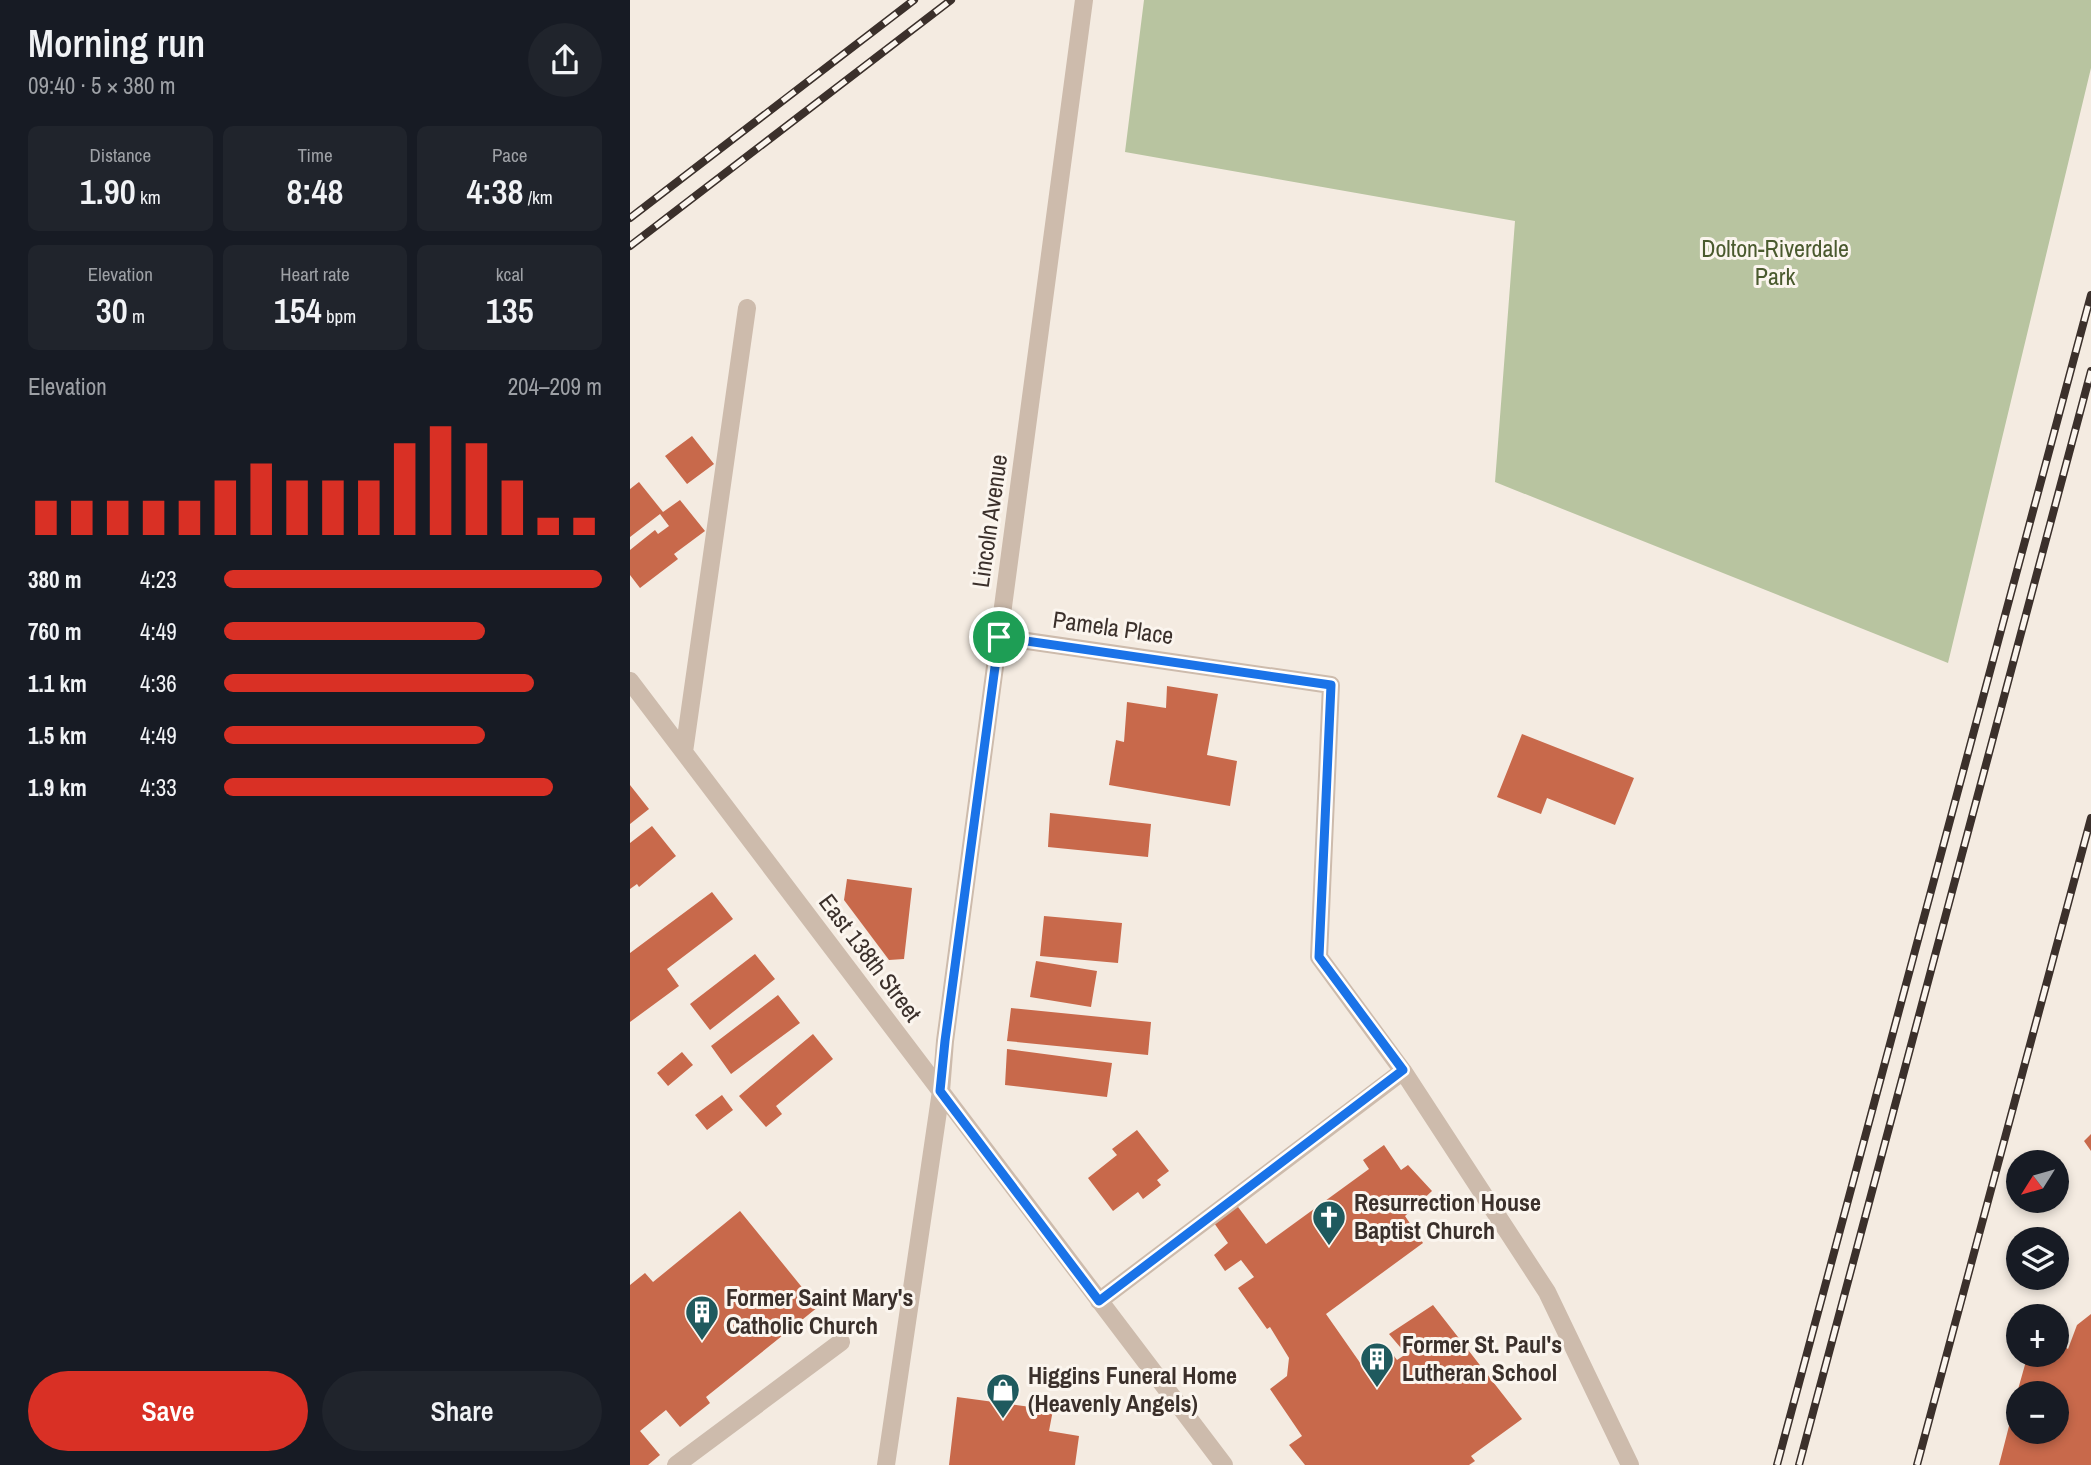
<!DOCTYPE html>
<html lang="en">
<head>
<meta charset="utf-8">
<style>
	:root { --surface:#171b24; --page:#20242c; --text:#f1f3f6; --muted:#9ea1a6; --accent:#d93025 }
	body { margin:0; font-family:"Archivo Narrow",sans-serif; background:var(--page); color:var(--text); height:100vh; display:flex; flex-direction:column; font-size:26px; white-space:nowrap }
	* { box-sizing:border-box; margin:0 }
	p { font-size:23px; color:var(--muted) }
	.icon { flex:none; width:38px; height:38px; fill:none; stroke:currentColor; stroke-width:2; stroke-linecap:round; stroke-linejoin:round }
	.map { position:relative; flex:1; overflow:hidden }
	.panel { display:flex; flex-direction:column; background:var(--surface); width:630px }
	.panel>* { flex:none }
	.needle { width:46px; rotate:233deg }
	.fabs { position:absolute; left:1376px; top:1150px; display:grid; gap:14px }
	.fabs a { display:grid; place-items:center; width:63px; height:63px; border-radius:50%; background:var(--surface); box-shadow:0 4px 10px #0003; font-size:35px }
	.pin { position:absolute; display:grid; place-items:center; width:60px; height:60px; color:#fff; margin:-30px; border:4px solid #fff; border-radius:50%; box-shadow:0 2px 7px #0007 }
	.round { display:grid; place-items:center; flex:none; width:74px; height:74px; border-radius:37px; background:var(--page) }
	.head { display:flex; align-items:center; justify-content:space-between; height:119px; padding:0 28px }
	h1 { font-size:38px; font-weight:600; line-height:52px }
	.figures { display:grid; grid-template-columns:repeat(3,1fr); gap:10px; height:119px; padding:7px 28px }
	.figures div { display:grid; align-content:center; border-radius:10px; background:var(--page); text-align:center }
	.figures b { font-size:35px; font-weight:600 }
	.figures small { font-size:19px; font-weight:400 }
	.figures p { font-size:19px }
	.chart { height:196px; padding:14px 28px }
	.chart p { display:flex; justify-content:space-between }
	.chart svg { width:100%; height:126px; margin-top:7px; stroke:var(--accent); stroke-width:6 }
	.primary-button { display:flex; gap:14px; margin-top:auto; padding:14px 28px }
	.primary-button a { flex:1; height:80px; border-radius:42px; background:var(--accent); color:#fff; font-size:28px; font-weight:600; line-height:80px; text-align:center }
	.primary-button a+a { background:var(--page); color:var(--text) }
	ul { padding:0 28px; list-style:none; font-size:23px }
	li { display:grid; grid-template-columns:112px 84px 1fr; align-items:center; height:52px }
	li i { height:18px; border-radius:9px; background:var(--accent) }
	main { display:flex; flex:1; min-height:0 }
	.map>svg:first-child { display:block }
	.green { fill:#b8c4a0 }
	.building { fill:#c8694b }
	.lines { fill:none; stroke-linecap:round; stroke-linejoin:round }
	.minor { stroke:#cdbbac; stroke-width:18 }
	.rail-casing { stroke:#3b302b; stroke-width:8 }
	.rail { stroke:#fbf5ee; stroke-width:5; stroke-dasharray:16; stroke-linecap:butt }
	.route-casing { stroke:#fff; stroke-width:14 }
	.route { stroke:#1a73e8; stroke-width:9 }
	.labels { text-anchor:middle; stroke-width:6; stroke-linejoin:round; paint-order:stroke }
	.park-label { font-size:24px; fill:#4a5a2e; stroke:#fbf5ee }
	.street-label { font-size:24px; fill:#3b302b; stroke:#fbf5ee }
	.poi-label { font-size:24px; font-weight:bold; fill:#3b302b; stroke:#fbf5ee; text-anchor:start }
</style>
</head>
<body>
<main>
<section class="panel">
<div class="head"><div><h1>Morning run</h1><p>09:40 · 5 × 380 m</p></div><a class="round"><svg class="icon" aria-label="share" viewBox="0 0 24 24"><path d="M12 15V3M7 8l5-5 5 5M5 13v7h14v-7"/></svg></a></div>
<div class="figures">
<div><p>Distance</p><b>1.90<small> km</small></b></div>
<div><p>Time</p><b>8:48</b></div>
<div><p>Pace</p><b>4:38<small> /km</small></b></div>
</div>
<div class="figures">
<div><p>Elevation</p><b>30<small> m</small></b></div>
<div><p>Heart rate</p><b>154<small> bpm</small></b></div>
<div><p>kcal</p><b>135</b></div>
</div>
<div class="chart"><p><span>Elevation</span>204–209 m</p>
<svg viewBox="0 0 160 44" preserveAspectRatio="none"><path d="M5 44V32M15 44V32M25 44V32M35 44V32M45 44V32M55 44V25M65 44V19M75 44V25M85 44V25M95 44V25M105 44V12M115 44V6M125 44V12M135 44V25M145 44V38M155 44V38"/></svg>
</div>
<ul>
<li><b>380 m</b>4:23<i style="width:100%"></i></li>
<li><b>760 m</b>4:49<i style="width:69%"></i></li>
<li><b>1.1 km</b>4:36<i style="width:82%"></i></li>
<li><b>1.5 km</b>4:49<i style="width:69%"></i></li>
<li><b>1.9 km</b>4:33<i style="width:87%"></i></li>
</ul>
<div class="primary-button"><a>Save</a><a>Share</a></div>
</section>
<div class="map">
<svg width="1461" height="1465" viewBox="0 0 1461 1465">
	<rect width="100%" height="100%" fill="#f4ebe1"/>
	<!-- green -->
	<path class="green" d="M514,0H1461V68L1318,663L865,482L885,221L495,152Z"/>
	<!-- building -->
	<path class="building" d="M62,436L84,464L57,484L35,456Z
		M9,482L33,512L50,500L75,531L44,554L48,559L10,588L0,575V550L25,530L28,534L39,526L30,514L0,537V489Z
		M537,686L588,694L577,755L607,761L600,806L479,785L486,740L494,742L497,702L536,708Z
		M892,734L1004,778L985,825L917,798L911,814L867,797Z
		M0,785L19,809L0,824Z
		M420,813L521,824L518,857L418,847Z
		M22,826L46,856L9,887L7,884L0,889V843Z
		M217,879L282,888L274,959L259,960L214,900Z
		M82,892L103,919L37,969L49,986L0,1022V953Z
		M414,916L492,923L488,963L410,956Z
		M125,954L145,979L80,1030L60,1004Z
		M406,961L467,971L461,1007L400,997Z
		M148,995L170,1023L101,1074L81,1046Z
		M381,1008L521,1022L518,1055L377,1041Z
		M183,1034L203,1059L146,1106L152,1114L136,1127L109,1096Z
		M377,1049L482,1063L477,1097L375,1085Z
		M52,1052L63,1065L38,1086L27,1073Z
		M92,1095L103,1110L77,1130L65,1115Z
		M507,1130L539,1171L527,1180L531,1185L513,1199L508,1192L483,1211L458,1178L487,1155L482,1149Z
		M1461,1134V1151L1454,1141Z
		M754,1145L771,1170L778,1165L802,1191L775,1216L793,1243L696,1314L733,1367L758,1348L767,1360L776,1354L759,1334L803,1305L892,1419L841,1456L845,1461L839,1465H675L659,1445L672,1436L640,1389L657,1376L659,1358L640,1327L637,1329L608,1288L624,1277L611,1260L595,1271L584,1255L598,1243L582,1220L605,1203L636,1244L739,1169L733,1160Z
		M110,1211L188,1307L76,1397L80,1403L50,1427L36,1410L10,1431L30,1455L18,1465H0V1285L15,1273L23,1282Z
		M1461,1314V1465H1369L1387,1395L1388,1432H1426V1393H1387L1398,1354H1426V1341L1438,1349L1447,1325Z
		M327,1397L423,1410L419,1431L449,1436L445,1465H319Z"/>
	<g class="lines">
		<!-- minor -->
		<path class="minor" d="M369,637L701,685L689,957L773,1071L917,1292L1000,1465
			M0,681L594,1465
			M54,752L117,308
			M469,1301L773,1071
			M46,1465L211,1342
			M256,1465L311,1091L315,1041L454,0"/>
		<!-- rail casing -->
		<g class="rail-casing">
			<path id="rail" d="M0,218L284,0
				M0,246L321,0
				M1147,1465L1461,295
				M1169,1465L1461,371
				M1287,1465L1461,818"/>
		</g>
		<!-- rail -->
		<use href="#rail" class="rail"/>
	</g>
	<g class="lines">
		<!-- route casing -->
		<g class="route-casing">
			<path id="route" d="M369,637L701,685L689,957L773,1070L469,1301L310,1091L315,1041Z"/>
		</g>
		<!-- route -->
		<use href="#route" class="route"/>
	</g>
	<!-- icons -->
	<defs>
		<g id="church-pin" transform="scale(1.75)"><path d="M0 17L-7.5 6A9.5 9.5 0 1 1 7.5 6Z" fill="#1f5a5e" stroke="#fbf5ee"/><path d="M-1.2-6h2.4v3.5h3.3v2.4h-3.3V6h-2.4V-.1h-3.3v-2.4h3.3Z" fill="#fff"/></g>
		<g id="building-pin" transform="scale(1.75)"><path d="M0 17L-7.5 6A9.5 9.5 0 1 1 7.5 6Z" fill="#1f5a5e" stroke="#fbf5ee"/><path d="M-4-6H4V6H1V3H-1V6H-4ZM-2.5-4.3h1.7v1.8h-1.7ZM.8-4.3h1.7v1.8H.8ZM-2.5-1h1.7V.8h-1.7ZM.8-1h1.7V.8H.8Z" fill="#fff"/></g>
		<g id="shop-pin" transform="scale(1.75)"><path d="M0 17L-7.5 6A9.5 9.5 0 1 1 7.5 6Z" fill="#1f5a5e" stroke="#fbf5ee"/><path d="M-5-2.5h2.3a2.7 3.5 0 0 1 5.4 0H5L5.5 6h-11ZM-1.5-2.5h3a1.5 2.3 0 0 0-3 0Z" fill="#fff"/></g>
	</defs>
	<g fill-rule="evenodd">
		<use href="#church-pin" x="699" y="1217"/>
		<use href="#building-pin" x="72" y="1312"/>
		<use href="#building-pin" x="747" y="1359"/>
		<use href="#shop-pin" x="373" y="1390"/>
	</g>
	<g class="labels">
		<!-- park labels -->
		<g class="park-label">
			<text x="1145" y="257">Dolton-Riverdale<tspan x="1145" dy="28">Park</tspan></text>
		</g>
		<!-- street labels -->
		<g class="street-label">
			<text transform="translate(360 521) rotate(-82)" y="8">Lincoln Avenue</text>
			<text transform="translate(483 628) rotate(8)" y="8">Pamela Place</text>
			<text transform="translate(240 958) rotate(53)" y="8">East 138th Street</text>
		</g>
		<!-- poi labels -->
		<g class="poi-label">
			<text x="724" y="1211">Resurrection House<tspan x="724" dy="28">Baptist Church</tspan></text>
			<text x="96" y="1306">Former Saint Mary's<tspan x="96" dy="28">Catholic Church</tspan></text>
			<text x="772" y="1353">Former St. Paul's<tspan x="772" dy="28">Lutheran School</tspan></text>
			<text x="398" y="1384">Higgins Funeral Home<tspan x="398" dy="28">(Heavenly Angels)</tspan></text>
		</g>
	</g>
</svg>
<div class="fabs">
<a><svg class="needle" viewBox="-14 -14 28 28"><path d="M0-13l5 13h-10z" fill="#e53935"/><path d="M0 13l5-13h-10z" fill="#9ea1a6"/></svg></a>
<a><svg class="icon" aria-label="layers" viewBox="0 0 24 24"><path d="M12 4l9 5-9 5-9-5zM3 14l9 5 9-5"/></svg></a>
<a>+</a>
<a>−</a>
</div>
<div class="pin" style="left:369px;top:637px;background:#1e9e55"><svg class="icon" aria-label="arrive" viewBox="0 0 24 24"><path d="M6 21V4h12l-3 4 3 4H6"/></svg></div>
</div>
</main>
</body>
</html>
